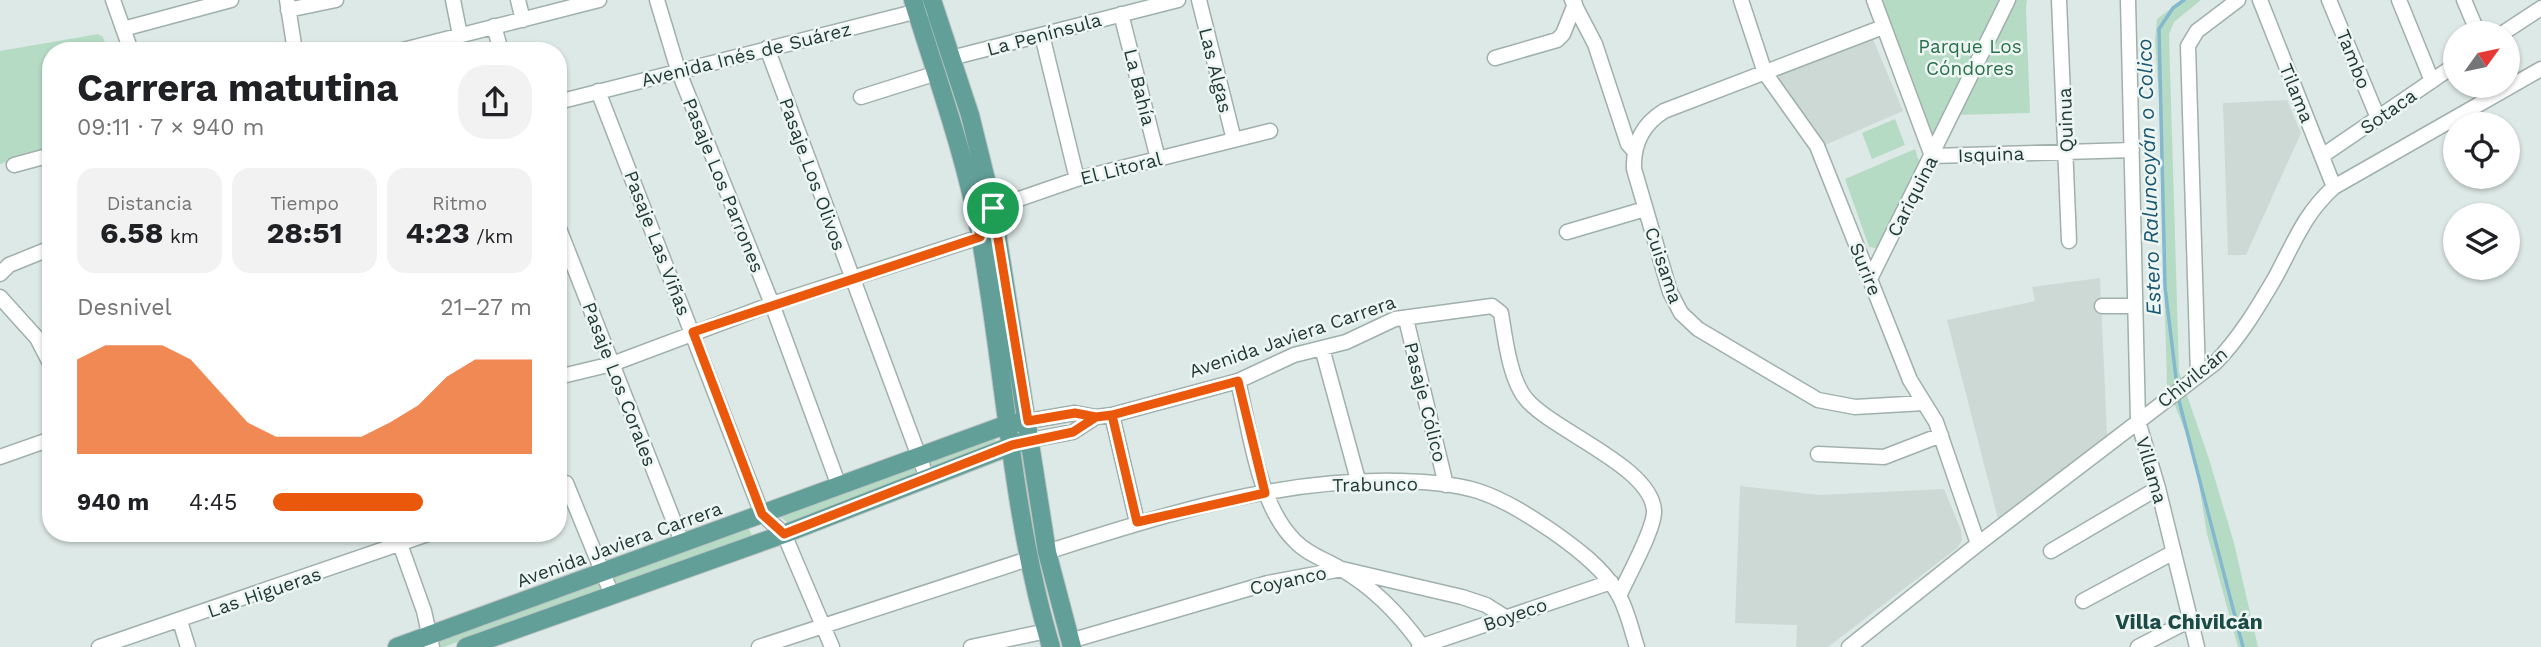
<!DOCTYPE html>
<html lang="es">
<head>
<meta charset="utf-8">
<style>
	:root { --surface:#fff; --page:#f2f2f2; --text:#202124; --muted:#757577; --accent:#ea580c }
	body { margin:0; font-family:"Work Sans",sans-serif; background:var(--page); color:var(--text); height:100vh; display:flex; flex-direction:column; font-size:26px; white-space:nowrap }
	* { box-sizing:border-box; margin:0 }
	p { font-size:23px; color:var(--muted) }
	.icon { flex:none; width:38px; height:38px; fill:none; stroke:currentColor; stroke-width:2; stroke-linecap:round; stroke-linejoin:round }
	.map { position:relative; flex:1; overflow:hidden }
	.sheet { position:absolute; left:42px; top:42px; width:525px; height:500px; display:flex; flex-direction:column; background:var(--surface); border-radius:28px; box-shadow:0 2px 5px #0004 }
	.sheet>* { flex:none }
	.needle { width:46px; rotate:57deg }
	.controls { position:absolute; left:2443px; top:21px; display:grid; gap:14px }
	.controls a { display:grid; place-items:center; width:77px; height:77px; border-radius:50%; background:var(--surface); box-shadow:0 2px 5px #0004; font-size:35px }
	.pin { position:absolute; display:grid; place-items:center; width:60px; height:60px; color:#fff; margin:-30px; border:4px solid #fff; border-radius:50%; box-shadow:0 2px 7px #0007 }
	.round { display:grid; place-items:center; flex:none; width:74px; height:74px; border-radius:28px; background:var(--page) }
	.headline { display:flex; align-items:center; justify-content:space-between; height:119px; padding:0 35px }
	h1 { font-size:38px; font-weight:700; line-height:52px }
	.stats { display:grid; grid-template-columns:repeat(3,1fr); gap:10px; height:119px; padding:7px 35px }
	.stats div { display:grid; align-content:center; border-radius:18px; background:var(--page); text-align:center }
	.stats b { font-size:30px; font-weight:700 }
	.stats small { font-size:19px; font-weight:400 }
	.stats p { font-size:19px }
	.chart { height:196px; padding:14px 35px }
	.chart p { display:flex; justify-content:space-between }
	.chart svg { width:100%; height:126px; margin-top:7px; fill:var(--accent); opacity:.7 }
	ul { padding:0 35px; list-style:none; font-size:23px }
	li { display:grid; grid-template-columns:112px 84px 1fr; align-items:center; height:52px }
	li i { height:18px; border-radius:9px; background:var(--accent) }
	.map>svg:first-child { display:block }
	.built { fill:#ccd9d5 }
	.green { fill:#b6dbc5 }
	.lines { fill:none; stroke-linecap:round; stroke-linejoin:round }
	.stream { stroke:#84b8cf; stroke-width:3.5 }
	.minor-casing { stroke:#a0b0ad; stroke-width:17 }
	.major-casing { stroke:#bcc3c2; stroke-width:20 }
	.minor { stroke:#fff; stroke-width:14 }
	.major { stroke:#629f98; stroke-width:18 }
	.route-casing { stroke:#fff; stroke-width:14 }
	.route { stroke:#ea580c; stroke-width:9 }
	.labels { text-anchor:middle; stroke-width:5; stroke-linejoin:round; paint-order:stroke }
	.street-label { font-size:19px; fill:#1f3835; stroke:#eef6f3 }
	.park-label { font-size:19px; fill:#2a6f4f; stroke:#eef6f3 }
	.water-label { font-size:21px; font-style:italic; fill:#1a5773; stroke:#eef6f3 }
	.neighbourhood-label { font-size:21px; font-weight:bold; fill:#1c4a46; stroke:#eef6f3 }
</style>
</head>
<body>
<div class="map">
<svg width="2541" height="647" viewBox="0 0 2541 647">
	<rect width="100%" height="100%" fill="#dde9e6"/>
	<!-- built -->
	<path class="built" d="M1873,39L1903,111L1825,145L1777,76Z
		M2287,100L2301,133L2246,255H2228L2223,103Z
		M2100,278L2107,435L1998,519L1947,320L2035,301L2032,287Z
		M1740,486L1819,495L1944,489L1961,530L1962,541L1957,548L1828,647H1796L1797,625L1735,623Z"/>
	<!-- green -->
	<path class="green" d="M1881,0H2027L2026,8L2030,113L1956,115L1932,143Z
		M2182,0H2201L2174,22L2169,34L2179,372L2209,459L2234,543L2258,647H2238L2207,534L2194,454L2167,385L2159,100L2155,39L2157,19Z
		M98,34L103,37L108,51H51V148L0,164V51Z
		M1895,119L1905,145L1872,159L1862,133Z
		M1915,149L1920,164L1876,248L1869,247L1845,179Z
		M993,434L997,445L790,524L774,513Z
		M747,525L753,537L614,584L610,573Z
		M598,578L601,589L444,647H439L436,638Z"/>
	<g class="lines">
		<!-- stream -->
		<path class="stream" d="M2177,386L2165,287L2159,29L2173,8L2184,0
			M2178,397L2243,647"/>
		<!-- minor casing -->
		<g class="minor-casing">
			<path id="minor" d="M113,0L131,51
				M287,0L295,51
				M453,0L460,35
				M518,0L523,20
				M657,0L678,70L772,304L839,486
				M1199,0L1234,140
				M1572,0L1595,44L1628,144L1635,152
				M1741,0L1765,73L1817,146L1910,380L1936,422L1978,544
				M1874,0L1932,156
				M2059,0L2069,241
				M2128,0L2138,421L2158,488L2197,647
				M2260,0L2334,187
				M2329,0L2378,118
				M2399,0L2432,81
				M2464,0L2478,33
				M288,10L336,0
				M1121,14L1158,159
				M494,26L501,51
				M1883,27L1664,111C1643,124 1633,144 1634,169L1670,292L1681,313L1698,329L1818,400L1855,407L1924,403
				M123,29L231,0
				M2503,33L2541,8
				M1042,35L1077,179
				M767,48L927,478
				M399,51L599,0
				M951,58L1178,0
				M1495,58L1557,40L1563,34L1575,4
				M598,91L762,514L784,534L832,647
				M861,97L937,73
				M558,102L926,9
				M1932,156L2132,150
				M2322,156L2455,65
				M14,165L51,155
				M984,209L993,208L1077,179L1270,131
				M558,226L682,542
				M1567,232L1645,209
				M0,274L9,265L51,248
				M1870,279L2008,0
				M0,297L37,338L51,365
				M2102,306H2135
				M1406,319L1446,485
				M1322,348L1358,480
				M2198,376L2188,46L2197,31L2238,0
				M558,377L612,364L772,304L980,237
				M1238,381C1250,431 1258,505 1295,541C1307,554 1326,560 1341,569C1374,588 1400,615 1422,646
				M1112,415L1137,522
				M1028,421L1075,413L1096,417L1112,415L1238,381L1294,355L1346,342L1395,319L1492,306L1501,313C1505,338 1510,381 1527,400C1555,432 1652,467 1654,511C1655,528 1627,578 1619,596
				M1030,440L1073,432L1096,417
				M1818,454L1884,457L1941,435
				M0,457L51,439
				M558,486L566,483L612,595
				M400,544L424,611L432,647
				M2051,551L2158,488
				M1047,552C1161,515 1279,478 1399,481C1424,482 1453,483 1478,491C1505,500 1528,515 1552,531C1575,547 1603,568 1617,592C1627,608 1631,629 1637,647
				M2083,601L2174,552
				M180,621L188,647
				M1070,641L1268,583L1342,569L1462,597L1486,605L1505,617
				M99,647L428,534
				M759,647L1028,559
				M971,647L1047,631
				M1419,647L1611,582
				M1849,647L1978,544L2215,363C2239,339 2258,307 2275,278C2294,243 2304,214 2334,187L2541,69
				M2138,647L2190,620"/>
		</g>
		<!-- major casing -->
		<g class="major-casing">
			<path id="major" d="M913,0C937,78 965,154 980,235C1005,372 1011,513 1051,647
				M932,0L970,115L993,208L1047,552L1072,647
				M397,647L1008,424L1028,421
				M466,647L784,534L1021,442"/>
		</g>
		<!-- minor -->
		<use href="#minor" class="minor"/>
		<!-- major -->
		<use href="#major" class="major"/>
	</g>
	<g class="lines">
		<!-- route casing -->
		<g class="route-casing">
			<path id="route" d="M993,208L975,209L980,237L693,332L762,514L784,534L1012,445L1073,432L1096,417L1112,415L1137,522L1265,493L1238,381L1112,415L1096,417L1075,413L1028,421L993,208"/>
		</g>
		<!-- route -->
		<use href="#route" class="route"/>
	</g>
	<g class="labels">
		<!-- street labels -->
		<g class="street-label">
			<text transform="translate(1044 34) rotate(-15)" y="7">La Península</text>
			<text transform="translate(746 54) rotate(-14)" y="7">Avenida Inés de Suárez</text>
			<text transform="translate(2354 59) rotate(68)" y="7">Tambo</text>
			<text transform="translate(1216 70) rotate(76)" y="7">Las Algas</text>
			<text transform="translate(1140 87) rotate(76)" y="7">La Bahía</text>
			<text transform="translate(2297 93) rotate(68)" y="7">Tilama</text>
			<text transform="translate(2388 111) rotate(-35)" y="7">Sotaca</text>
			<text transform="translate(2065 120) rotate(-92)" y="7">Quinua</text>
			<text transform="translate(1991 154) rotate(-2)" y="7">Isquina</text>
			<text transform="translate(1121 168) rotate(-14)" y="7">El Litoral</text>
			<text transform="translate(813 174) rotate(70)" y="7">Pasaje Los Olivos</text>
			<text transform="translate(724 185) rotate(68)" y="7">Pasaje Los Parrones</text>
			<text transform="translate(1912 196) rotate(-63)" y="7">Cariquina</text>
			<text transform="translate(658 243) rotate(69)" y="7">Pasaje Las Viñas</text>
			<text transform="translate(1664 265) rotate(71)" y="7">Cuisama</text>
			<text transform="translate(1866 269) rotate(68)" y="7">Surire</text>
			<text transform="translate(1292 336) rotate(-19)" y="7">Avenida Javiera Carrera</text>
			<text transform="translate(2192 377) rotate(-39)" y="7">Chivilcán</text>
			<text transform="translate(620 384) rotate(69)" y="7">Pasaje Los Corales</text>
			<text transform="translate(1426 402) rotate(76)" y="7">Pasaje Cólico</text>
			<text transform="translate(2152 470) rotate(74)" y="7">Villama</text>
			<text transform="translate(1375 484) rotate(-1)" y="7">Trabunco</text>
			<text transform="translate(619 544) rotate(-20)" y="7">Avenida Javiera Carrera</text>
			<text transform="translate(1288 580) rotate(-12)" y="7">Coyanco</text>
			<text transform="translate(264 592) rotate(-19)" y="7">Las Higueras</text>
			<text transform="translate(1515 614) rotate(-19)" y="7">Boyeco</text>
		</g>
		<!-- park labels -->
		<g class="park-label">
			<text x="1970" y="53">Parque Los<tspan x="1970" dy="22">Cóndores</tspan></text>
		</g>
		<!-- water labels -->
		<g class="water-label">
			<text transform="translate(2149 177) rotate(-92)" y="7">Estero Raluncoyán o Colico</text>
		</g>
		<!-- neighbourhood labels -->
		<g class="neighbourhood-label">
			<text x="2189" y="629">Villa Chivilcán</text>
		</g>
	</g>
</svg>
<div class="controls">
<a><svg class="needle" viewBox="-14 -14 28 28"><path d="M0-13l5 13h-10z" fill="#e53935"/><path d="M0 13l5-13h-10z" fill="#757577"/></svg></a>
<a><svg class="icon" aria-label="locate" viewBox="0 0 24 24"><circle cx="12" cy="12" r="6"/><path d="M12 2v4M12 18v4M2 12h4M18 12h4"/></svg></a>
<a><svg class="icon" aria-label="layers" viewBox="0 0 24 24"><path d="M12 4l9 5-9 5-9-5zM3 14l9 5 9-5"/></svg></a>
</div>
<div class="pin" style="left:993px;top:208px;background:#1e9e55"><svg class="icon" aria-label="arrive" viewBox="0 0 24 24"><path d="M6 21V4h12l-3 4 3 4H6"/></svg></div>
<section class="sheet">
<div class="headline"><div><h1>Carrera matutina</h1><p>09:11 · 7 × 940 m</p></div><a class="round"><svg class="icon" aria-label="share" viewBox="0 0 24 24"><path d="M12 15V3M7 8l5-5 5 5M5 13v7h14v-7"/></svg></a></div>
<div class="stats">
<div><p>Distancia</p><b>6.58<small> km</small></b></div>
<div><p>Tiempo</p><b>28:51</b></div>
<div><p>Ritmo</p><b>4:23<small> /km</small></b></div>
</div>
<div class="chart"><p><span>Desnivel</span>21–27 m</p>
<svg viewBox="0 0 160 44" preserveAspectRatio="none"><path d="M0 44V11L10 6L20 6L30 6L40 11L50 22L60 33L70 38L80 38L90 38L100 38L110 33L120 27L130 17L140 11L150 11L160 11V44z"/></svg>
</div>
<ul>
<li><b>940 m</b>4:45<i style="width:58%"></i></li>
</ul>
</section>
</div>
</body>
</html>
